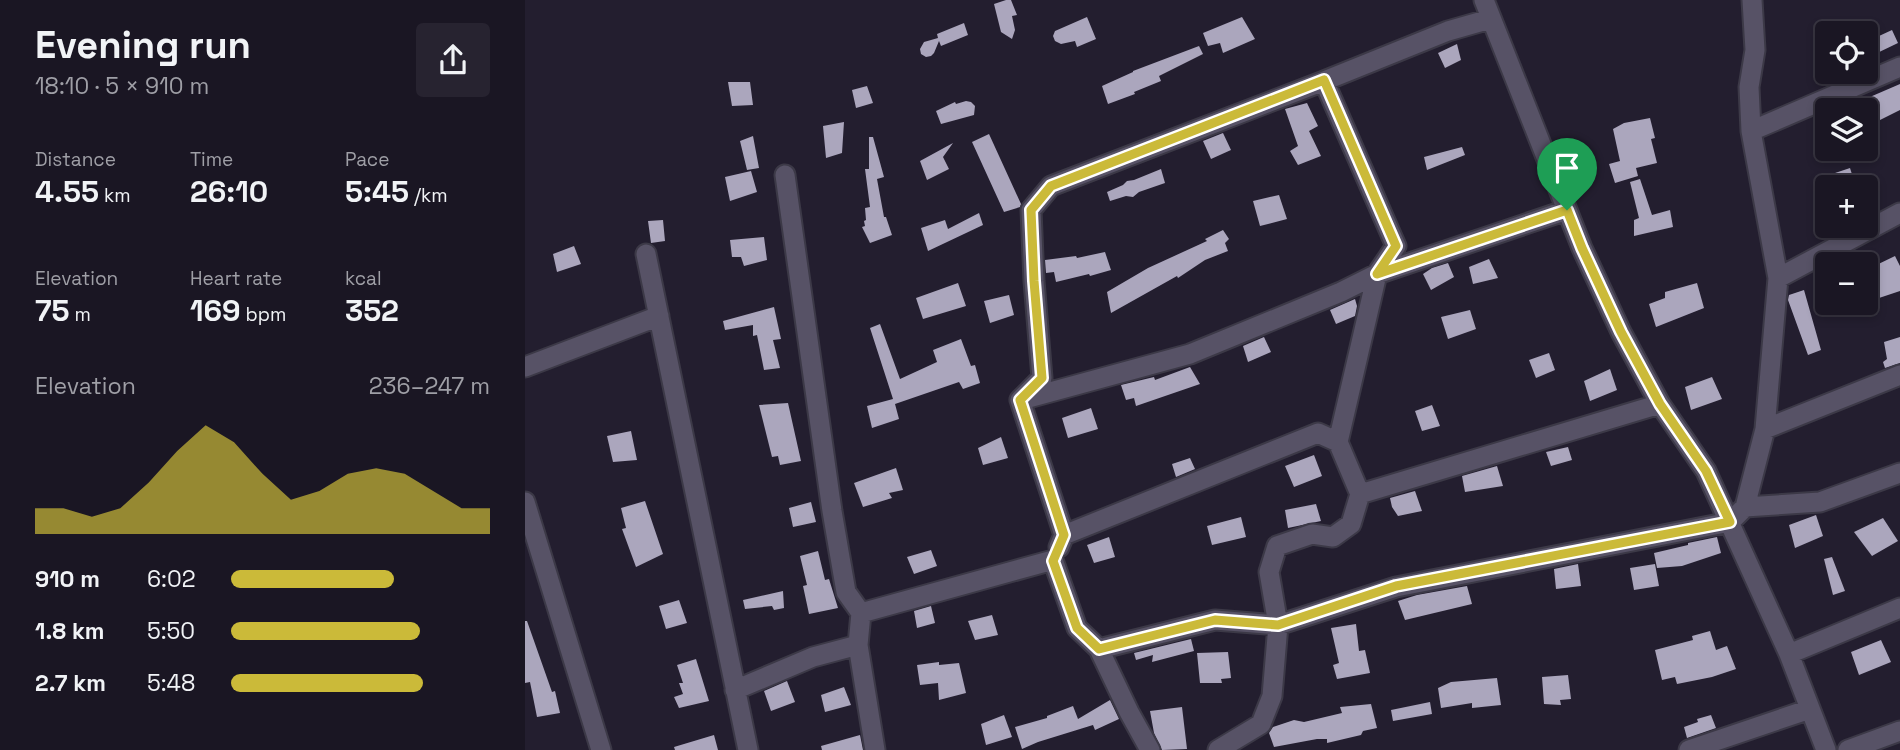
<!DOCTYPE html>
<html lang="en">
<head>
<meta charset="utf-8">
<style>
	:root { --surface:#1a1623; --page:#272330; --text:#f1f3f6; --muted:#9f9fa6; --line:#383541; --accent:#cbba39 }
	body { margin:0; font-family:"Space Grotesk",sans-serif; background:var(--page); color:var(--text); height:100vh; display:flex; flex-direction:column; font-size:26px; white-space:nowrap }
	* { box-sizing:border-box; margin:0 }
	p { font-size:23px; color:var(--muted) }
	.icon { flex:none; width:38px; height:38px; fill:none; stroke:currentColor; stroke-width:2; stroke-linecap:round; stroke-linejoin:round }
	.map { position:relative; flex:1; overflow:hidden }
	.sheet { display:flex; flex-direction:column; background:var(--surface); width:525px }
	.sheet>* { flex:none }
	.buttons { position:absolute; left:1290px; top:21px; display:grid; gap:14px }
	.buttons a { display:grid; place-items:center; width:63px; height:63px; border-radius:7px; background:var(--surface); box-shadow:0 4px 10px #0003,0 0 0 2px var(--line); font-size:35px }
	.pin { position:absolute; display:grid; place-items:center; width:60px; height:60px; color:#fff; margin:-72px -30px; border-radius:50% 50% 50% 0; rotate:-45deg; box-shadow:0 0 7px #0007 }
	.pin .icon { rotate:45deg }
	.round { display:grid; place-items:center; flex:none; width:74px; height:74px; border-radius:7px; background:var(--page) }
	.overview { display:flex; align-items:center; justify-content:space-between; height:119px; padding:0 35px }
	h1 { font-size:38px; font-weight:700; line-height:52px }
	.stats { display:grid; grid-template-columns:repeat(3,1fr); gap:10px; height:119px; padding:7px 35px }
	.stats div { display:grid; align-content:center }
	.stats b { font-size:30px; font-weight:700 }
	.stats small { font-size:19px; font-weight:400 }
	.stats p { font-size:19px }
	.chart { height:196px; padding:14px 35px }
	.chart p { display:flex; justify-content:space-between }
	.chart svg { width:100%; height:126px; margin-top:7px; fill:var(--accent); opacity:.7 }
	ul { padding:0 35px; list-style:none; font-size:23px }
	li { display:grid; grid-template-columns:112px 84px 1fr; align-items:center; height:52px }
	li i { height:18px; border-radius:9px; background:var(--accent) }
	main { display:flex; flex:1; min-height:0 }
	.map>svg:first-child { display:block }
	.building { fill:#aba6bd }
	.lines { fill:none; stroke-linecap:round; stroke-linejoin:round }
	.minor-casing { stroke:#3c3947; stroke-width:23 }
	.minor { stroke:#575266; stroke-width:19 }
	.route-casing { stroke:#fff; stroke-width:14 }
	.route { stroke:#cbba39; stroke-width:9 }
</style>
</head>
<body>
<main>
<section class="sheet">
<div class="overview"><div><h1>Evening run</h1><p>18:10 · 5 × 910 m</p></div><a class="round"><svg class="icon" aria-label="share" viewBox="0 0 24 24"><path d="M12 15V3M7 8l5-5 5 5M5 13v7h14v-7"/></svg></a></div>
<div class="stats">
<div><p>Distance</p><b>4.55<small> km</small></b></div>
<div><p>Time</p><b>26:10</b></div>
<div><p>Pace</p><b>5:45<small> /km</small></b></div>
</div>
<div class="stats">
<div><p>Elevation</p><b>75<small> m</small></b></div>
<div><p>Heart rate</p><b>169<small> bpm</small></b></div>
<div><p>kcal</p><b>352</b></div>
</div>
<div class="chart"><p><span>Elevation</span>236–247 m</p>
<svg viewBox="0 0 160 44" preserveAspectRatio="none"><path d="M0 44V35L10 35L20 38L30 35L40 26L50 15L60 6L70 12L80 23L90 32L100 29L110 23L120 21L130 23L140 29L150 35L160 35V44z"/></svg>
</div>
<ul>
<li><b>910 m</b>6:02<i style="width:63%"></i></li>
<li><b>1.8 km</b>5:50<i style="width:73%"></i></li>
<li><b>2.7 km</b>5:48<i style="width:74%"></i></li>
</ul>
</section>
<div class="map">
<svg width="1375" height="750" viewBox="0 0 1375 750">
	<rect width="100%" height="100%" fill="#231e2f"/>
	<!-- building -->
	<path class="building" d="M481,0H486L492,15L487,16L490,30L487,39L476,32L469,4Z
		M562,17L571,39L552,47L550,41L536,44L530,41L528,36L530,31Z
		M717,17L730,39L698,53L695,43L683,46L678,33Z
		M439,23L443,35L416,46L414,41L409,53L406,56L401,57L396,54L395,49L399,42L413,38L412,34Z
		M1367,30L1373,43L1348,55L1341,42Z
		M932,44L936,60L920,68L913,53Z
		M674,46L678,54L634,76L636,81L609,92L610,94L583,104L577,86L608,72V71Z
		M203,82H225L228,105L207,106Z
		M1375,84V110L1355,120L1351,108L1340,112L1325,110L1324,106Z
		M342,86L348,103L331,108L327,90Z
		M441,101L446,102L450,106L449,115L416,124L411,111L430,102L431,104Z
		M782,103L793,126L784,131L796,156L773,165L765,151L773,146L760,109Z
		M1125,118L1130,138L1126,139L1132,163L1111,168L1113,176L1090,183L1084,164L1095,161L1088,129L1099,123Z
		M319,122L317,153L301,158L298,126Z
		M698,133L706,150L686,159L678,141Z
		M464,134L496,204L495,207L479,212L447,142Z
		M228,136L234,168L222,170L215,141Z
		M344,137H348L359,177L352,179L359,217H361L367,235L345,243L337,227L340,226L339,221L341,220L340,208L345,207L340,169H344Z
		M428,143L418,157L424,169L402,180L395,161Z
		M937,147L940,155L902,170L899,157Z
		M1325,168L1331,187H1309L1304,175Z
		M636,169L640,183L614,192L608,197L601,196L585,201L582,192L598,185L602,181L609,180Z
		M226,171L232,192L205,201L200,177Z
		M1115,179L1127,215L1145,210L1148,227L1109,236V220L1114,218L1105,182Z
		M754,195L762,219L735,226L728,201Z
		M454,213L458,225L403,251L396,228L420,220L423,229Z
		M138,220L140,241L126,243L123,221Z
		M698,230L704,239L700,243L703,251L680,260L653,278L652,276L586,313L582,292L623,268L682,241L680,239Z
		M239,237L242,260L219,266L216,257H207L205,240Z
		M49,246L56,264L32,272L28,254Z
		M580,252L586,270L565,276L564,274L531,282L529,272L521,273L520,260L551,256L552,258Z
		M1370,256L1375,266V291L1351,299L1341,270Z
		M964,259L973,278L948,284L944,267Z
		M923,263L929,277L906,290L898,274L907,268Z
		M433,283L441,306L398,319L391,298Z
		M1172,283L1179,308L1131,327L1124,304L1140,298V292Z
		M1279,290L1296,350L1283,355L1263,300L1264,295Z
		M484,295L489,315L465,323L459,301Z
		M830,299L832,306L830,316L811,324L805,310Z
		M249,307L256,339L248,340L255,368L239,370L232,335L228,336V325L200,330L198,321Z
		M945,310L951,329L923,339L916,317Z
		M355,324L375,379L412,362L408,350L436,339L446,366L450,365L455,383L438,389L434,382L370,404L374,419L347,428L342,406L368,399L345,328Z
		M739,337L746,352L723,362L718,346Z
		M1375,337V363L1360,368L1358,362L1362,359L1359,342Z
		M1024,353L1030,370L1011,378L1004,360Z
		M665,367L675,384L611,406L609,398L601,400L596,385L629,377L630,380Z
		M1085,369L1092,390L1065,401L1059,381Z
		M1187,377L1197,399L1166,410L1160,387Z
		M263,403L276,461L255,465L253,456L247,457L234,405Z
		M907,405L915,426L897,431L890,411Z
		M566,408L573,429L543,438L537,418Z
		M106,431L112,460L88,462L82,436Z
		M476,437L483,458L458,465L453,448Z
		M1043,447L1047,460L1026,466L1021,452Z
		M789,455L797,476L769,487L760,466Z
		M665,458L670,469L651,477L647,464Z
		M972,466L978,486L940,492L937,476Z
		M371,468L378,490L364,493L367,498L338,507L329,483Z
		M890,491L897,511L873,516L867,507L865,498Z
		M120,501L138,554L111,567L97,529L101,528L96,508Z
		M286,502L291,522L268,527L264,508Z
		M791,504L796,521L763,528L760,510Z
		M1291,515L1298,536L1270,548L1264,525Z
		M716,517L721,537L687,545L682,526Z
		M1358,518L1373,541L1347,556L1329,532Z
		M584,537L590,557L569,563L562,545Z
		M1192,537L1196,553L1157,566L1132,568L1129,553L1163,545V543Z
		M406,550L412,566L389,574L382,557Z
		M293,551L300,580L304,579L313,608L284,614L278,586L282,585L275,556Z
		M1307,557L1320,591L1308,595L1299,559Z
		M1053,564L1056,586L1031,589L1029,569Z
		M1130,564L1134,586L1109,590L1105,568Z
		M942,586L947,604L880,620L873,601L892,595Z
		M258,591L259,608L249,610L247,606L220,609L218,600Z
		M154,600L162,623L141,629L134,606Z
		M406,606L410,623L392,628L389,611Z
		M467,615L473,635L450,640L443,621Z
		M0,621H2L27,692L30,691L35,713L12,717L5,682L0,683Z
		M831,624L834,651L840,650L845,673L812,679L808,665L814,663L806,628Z
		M1185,631L1191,650L1202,646L1211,669L1187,677L1152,684L1150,677L1137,680L1130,650L1168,640L1167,636Z
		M666,639L669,651L627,662L628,655L611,660L609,653Z
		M1356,640L1366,662L1334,675L1326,652Z
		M703,652L706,678L696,679L697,683H675L672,653Z
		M171,659L184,701L154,708L149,697L158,694L154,683H158L152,665Z
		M414,662V665L434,663L441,693L414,700L413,683L395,685L392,665Z
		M1043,675L1046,699L1035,700L1036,705L1019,704L1017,677Z
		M972,678L976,705L947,708V703L916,708L913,688L926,682Z
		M262,681L270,702L246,711L239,691Z
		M319,687L326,705L300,712L296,695Z
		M585,700L594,719L570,730L568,725L513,742L497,749L490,727L522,718V716L548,706L553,719Z
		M905,702L907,714L868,721L866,710Z
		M846,704L852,728L838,731L836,735L802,743V739H792L749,747L744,733L748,727L769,720L779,722L817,713L815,707Z
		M657,707L662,749L637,750L629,733L625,711Z
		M479,715L487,737L461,745L456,724Z
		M1186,715L1191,728L1162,738L1159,727L1173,722L1172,719Z
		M189,735L193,750H150L149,747Z
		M335,735L338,750H297L296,746Z"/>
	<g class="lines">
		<!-- minor casing -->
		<g class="minor-casing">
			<path id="minor" d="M959,0L1057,248L1096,332L1135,404L1181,471L1264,654L1301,750
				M799,81L923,31L965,19
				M1226,131L1375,67
				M121,254L223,750
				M1253,278L1375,213
				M0,367L134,316
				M496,400L665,354L816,292L852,274L1042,210
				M1240,429L1375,375
				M0,502L76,750
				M1220,507L1240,429L1253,278L1226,131L1224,87L1230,50L1227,0
				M539,535L495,400L517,378L509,281L506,210L526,186L799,81L871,246L852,274L813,442
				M534,547L539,535L793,433L813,442L835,494
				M336,613L528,560L552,628L574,649L604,712L625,750
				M333,645L350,750
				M574,649L690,620L753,625L871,587L1205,522L1220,507L1295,502L1375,473
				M1264,654L1375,608
				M210,690L288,657L333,645L336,613L321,592L307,511L260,175
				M693,750L736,724L747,696L753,625L744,572L752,546L787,534L808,537L826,524L835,494L1135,404
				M1164,750L1285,709
				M1323,750L1375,731"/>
		</g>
		<!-- minor -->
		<use href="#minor" class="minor"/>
	</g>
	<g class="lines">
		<!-- route casing -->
		<g class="route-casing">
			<path id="route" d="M799,80L871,246L852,274L1042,210L1057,248L1096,332L1135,404L1181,471L1205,522L871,586L753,625L690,620L574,649L552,628L528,561L539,535L495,400L517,378L509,281L506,210L526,186Z"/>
		</g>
		<!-- route -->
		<use href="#route" class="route"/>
	</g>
</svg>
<div class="buttons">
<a><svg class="icon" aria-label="locate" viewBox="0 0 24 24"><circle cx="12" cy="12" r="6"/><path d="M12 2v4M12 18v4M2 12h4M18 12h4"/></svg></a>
<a><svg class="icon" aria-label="layers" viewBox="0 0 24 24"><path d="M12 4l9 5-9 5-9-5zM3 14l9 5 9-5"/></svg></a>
<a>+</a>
<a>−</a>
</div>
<div class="pin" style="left:1042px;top:210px;background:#1e9e55"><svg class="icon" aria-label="arrive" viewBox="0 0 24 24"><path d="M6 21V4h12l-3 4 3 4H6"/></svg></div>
</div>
</main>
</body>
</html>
